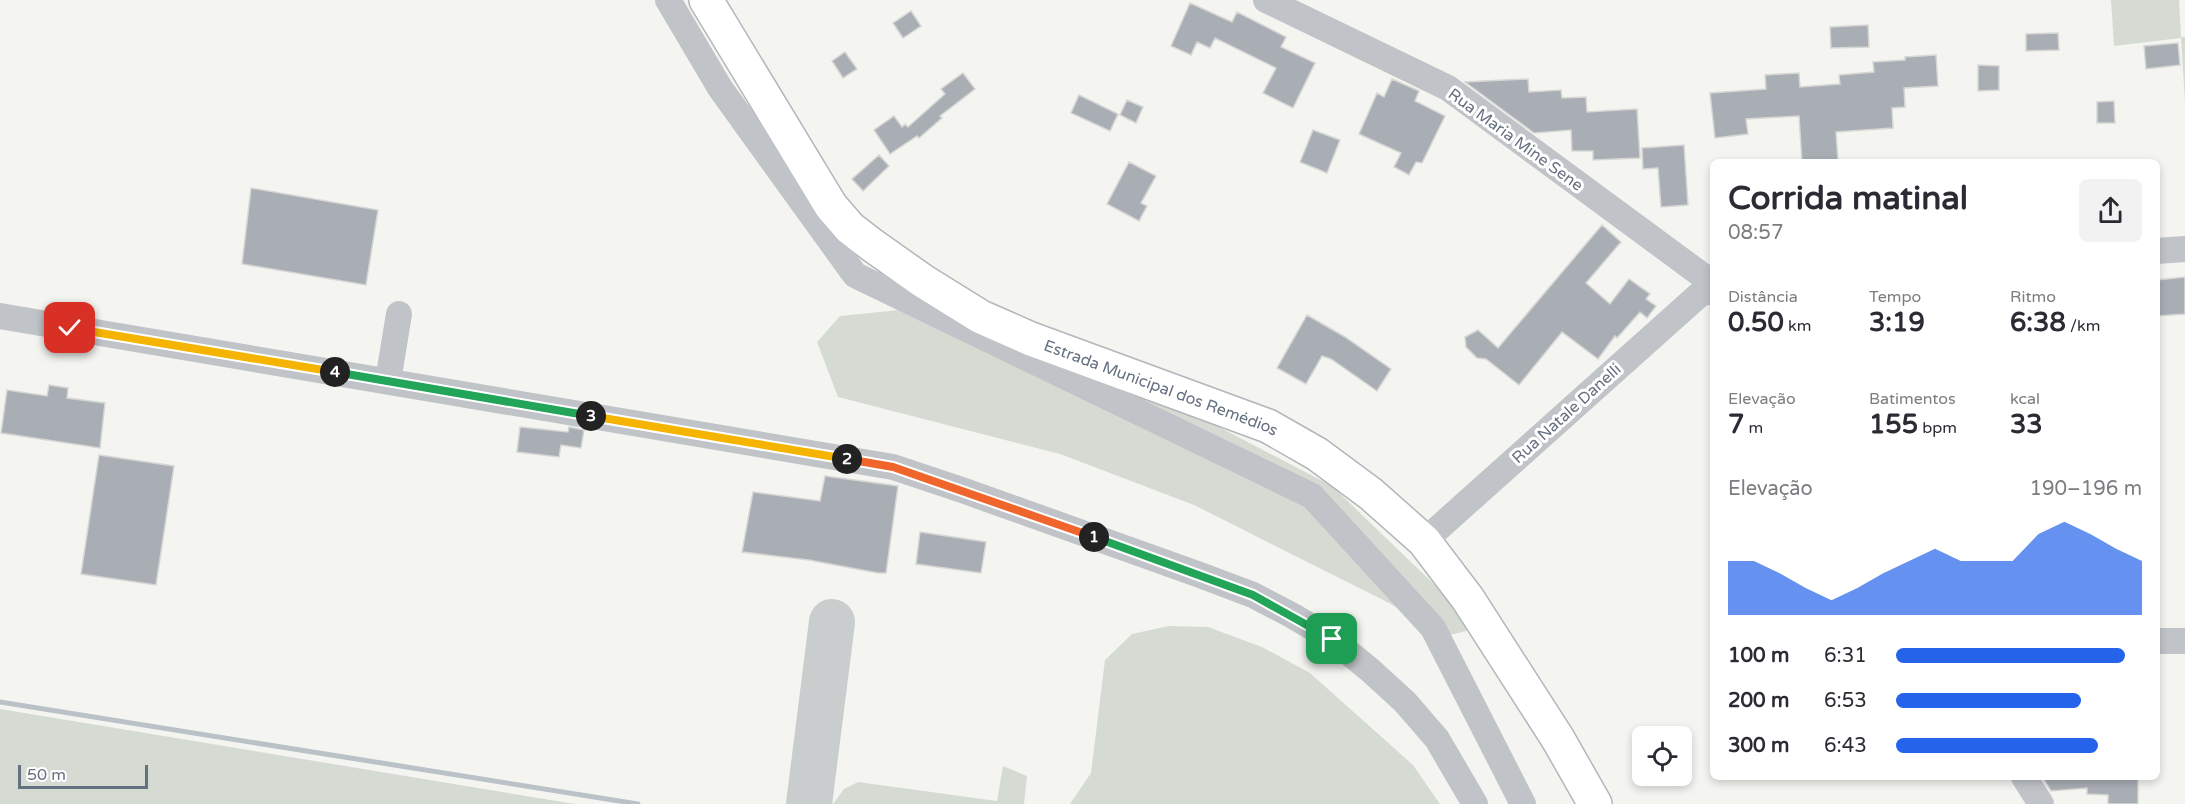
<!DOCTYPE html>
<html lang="pt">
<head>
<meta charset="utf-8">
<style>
	:root { --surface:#fff; --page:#f2f2f3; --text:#2b2b33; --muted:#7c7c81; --accent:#2563eb }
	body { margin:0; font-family:"Varela Round",sans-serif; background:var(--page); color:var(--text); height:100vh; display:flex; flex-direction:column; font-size:22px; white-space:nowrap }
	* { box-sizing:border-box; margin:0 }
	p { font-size:20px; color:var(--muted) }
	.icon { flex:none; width:33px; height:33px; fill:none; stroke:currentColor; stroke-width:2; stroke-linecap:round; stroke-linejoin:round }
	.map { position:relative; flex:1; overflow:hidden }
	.sheet { position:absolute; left:1710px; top:159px; width:450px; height:621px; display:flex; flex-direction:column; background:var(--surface); border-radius:9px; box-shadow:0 3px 9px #0003 }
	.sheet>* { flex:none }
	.controls { position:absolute; left:1632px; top:726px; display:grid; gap:12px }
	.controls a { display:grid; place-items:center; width:60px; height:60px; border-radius:9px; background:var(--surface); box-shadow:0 3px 9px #0003; font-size:30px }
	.scale { position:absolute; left:18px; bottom:15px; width:130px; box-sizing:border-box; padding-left:6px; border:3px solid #657080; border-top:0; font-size:16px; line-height:21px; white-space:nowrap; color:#657080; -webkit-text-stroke:4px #fff; paint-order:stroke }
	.pin { position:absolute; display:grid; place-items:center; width:51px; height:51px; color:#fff; margin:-26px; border-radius:12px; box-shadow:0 3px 9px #0006 }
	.km { position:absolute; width:30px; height:30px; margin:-15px; border-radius:50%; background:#222; color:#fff; font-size:16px; line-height:30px; text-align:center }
	.round { display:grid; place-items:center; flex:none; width:63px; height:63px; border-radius:9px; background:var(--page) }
	.overview { display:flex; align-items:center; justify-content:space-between; height:102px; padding:0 18px }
	h1 { font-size:33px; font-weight:800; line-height:45px }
	.stats { display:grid; grid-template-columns:repeat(3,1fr); gap:9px; height:102px; padding:6px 18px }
	.stats div { display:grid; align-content:center }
	.stats b { font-size:26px; font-weight:800 }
	.stats small { font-size:16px; font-weight:400 }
	.stats p { font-size:16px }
	.chart { height:168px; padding:12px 18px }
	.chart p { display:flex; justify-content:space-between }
	.chart svg { width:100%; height:108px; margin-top:6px; fill:var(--accent); opacity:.7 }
	ul { padding:0 18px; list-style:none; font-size:20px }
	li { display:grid; grid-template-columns:96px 72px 1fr; align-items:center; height:45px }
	li i { height:15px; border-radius:8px; background:var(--accent) }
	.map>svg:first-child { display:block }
	.green { fill:#d5dbd3 }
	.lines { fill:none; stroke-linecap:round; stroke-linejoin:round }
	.stream { stroke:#bac2c8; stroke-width:5 }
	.taxiway { stroke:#cacdce; stroke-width:46 }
	.building { fill:#a9aeb5; stroke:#d6d6d4; stroke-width:1.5 }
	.major-casing { stroke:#b3b6ba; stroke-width:36 }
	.minor { stroke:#c0c3c7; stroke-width:26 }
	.major { stroke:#fff; stroke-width:33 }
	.split-1-casing { stroke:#fff; stroke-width:12 }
	.split-2-casing { stroke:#fff; stroke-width:12 }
	.split-3-casing { stroke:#fff; stroke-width:12 }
	.split-4-casing { stroke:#fff; stroke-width:12 }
	.split-5-casing { stroke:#fff; stroke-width:12 }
	.split-1 { stroke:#22a559; stroke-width:8 }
	.split-2 { stroke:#f0652b; stroke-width:8 }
	.split-3 { stroke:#f5b400; stroke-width:8 }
	.split-4 { stroke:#22a559; stroke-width:8 }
	.split-5 { stroke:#f5b400; stroke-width:8 }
	.labels { text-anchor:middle; stroke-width:6; stroke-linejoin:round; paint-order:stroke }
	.street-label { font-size:16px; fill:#657080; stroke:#fff }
</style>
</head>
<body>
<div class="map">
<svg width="2185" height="804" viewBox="0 0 2185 804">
	<rect width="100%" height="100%" fill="#f4f5f1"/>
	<!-- green -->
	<path class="green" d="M2111,0H2179L2181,37H2185V102L2181,38L2114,46Z
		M899,310L1175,404L1332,486L1437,587L1470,630L1446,636L1389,603L1194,505L1060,454L838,397L817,342L840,316Z
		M1169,626L1208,627L1262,647L1310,673L1413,765L1440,804H1070L1091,773L1105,660L1132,634Z
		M0,709L575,804H0Z
		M1003,766L1027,776L1024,804H833L844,789L858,782L997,801Z"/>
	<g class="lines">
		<!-- stream -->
		<path class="stream" d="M0,702L638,804"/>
		<!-- taxiway -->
		<path class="taxiway" d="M809,804L832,622"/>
	</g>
	<!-- building -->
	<path class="building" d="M1190,3L1232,22L1237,12L1286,37L1281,47L1315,63L1293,108L1263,93L1276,68L1215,38L1210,48L1197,42L1191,55L1171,46Z
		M911,11L921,26L903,38L893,23Z
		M1868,25L1869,47L1831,48L1830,27Z
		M2058,33L2059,50L2026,51V34Z
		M2178,43L2180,65L2146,69L2144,46Z
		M845,52L857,69L843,78L832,61Z
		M1936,55L1938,86L1904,88L1905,107L1892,108L1893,128L1836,132L1838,160L1802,162L1799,116L1746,119L1748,134L1715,138L1710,93L1766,89L1765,75L1799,73L1800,87L1840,84L1839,75L1874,72L1873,62L1905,60V57Z
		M1978,65L1999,66V90L1978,91Z
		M963,73L975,89L940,116L942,118L919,138L917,136L890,154L874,130L894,116L902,127L905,124L908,127L945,94L941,89Z
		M1392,79L1419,91L1415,101L1445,116L1422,163L1416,162L1409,175L1394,167L1401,153L1359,134L1377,93L1384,97Z
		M1528,79L1529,92L1561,90L1562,98L1586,97L1587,112L1637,109L1640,158L1593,160V151H1572L1571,130L1534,133L1465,82Z
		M1079,95L1118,114L1110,131L1071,113Z
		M1127,100L1143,107L1136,123L1120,115Z
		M2114,101L2115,123H2097V102Z
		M1313,130L1340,140L1327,173L1300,162Z
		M1684,145L1688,205L1661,207L1658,168L1643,169L1642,148Z
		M879,155L889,166L863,191L852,179Z
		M1129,162L1156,176L1141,203L1147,206L1139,221L1107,204Z
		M251,188L378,210L366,285L242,264Z
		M1602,225L1621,242L1586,283L1610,304L1629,279L1650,294L1646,299L1656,306L1647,318L1640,312L1617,338L1615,336L1598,359L1562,332L1519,385L1486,359L1477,358L1466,347L1465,337L1478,330L1498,348Z
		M2185,277V314L2157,316V280Z
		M1307,315L1345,337L1391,369L1377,391L1331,359L1322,356L1306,384L1277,368Z
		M49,385L68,388L67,398L105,403L100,448L1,433L7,390L47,396Z
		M520,427L568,432L569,427L584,430L581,448L561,445L559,457L517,452Z
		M99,455L174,466L156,585L81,574Z
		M825,476L898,486L886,573H878L809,560L742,552L753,492L820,501Z
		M920,532L986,542L981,573L916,564Z
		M2042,777H2138V804H2108V795L2087,794V788L2051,791Z"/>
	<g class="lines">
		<!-- major casing -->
		<g class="major-casing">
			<g id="major">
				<path id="s1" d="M706,0L831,206L850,228L872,245L923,281L981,317L1031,339L1268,426L1317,454L1371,494L1424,541L1468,599L1558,739L1595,804"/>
			</g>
		</g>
		<!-- minor -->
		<path class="minor" d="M668,0L720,88L855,275L1312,496L1433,628L1523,804
			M1266,0L1448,88L1703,276L1713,293
			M2157,251L2185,249
			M0,316L893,467L962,490L1200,575L1253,595L1293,616L1332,639L1370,670L1405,702L1437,739L1475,804
			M388,381L399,314
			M1424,541L1709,286
			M2157,641H2185
			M2024,777L2041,804"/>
		<!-- major -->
		<use href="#major" class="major"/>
	</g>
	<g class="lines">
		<!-- split-1 casing -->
		<g class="split-1-casing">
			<path id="split-1" d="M1094,537L1253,595L1332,639"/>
		</g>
		<!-- split-2 casing -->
		<g class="split-2-casing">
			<path id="split-2" d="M847,459L893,467L1094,537"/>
		</g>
		<!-- split-3 casing -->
		<g class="split-3-casing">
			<path id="split-3" d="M591,416L847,459"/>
		</g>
		<!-- split-4 casing -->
		<g class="split-4-casing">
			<path id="split-4" d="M335,372L591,416"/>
		</g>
		<!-- split-5 casing -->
		<g class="split-5-casing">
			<path id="split-5" d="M70,328L335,372"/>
		</g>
		<!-- split-1 -->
		<use href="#split-1" class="split-1"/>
		<!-- split-2 -->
		<use href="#split-2" class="split-2"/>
		<!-- split-3 -->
		<use href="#split-3" class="split-3"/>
		<!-- split-4 -->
		<use href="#split-4" class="split-4"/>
		<!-- split-5 -->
		<use href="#split-5" class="split-5"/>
	</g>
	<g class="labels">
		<!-- street labels -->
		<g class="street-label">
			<text transform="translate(1516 139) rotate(36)" y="6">Rua Maria Mine Sene</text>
			<text dy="6" stroke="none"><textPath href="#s1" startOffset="622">Estrada Municipal dos Remédios</textPath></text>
			<text transform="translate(1566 413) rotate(-42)" y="6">Rua Natale Danelli</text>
		</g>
	</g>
</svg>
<div class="controls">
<a><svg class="icon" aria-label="locate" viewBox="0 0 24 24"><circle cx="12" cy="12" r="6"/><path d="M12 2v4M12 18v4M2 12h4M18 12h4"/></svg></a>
</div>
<div class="scale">50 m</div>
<div class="pin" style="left:1332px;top:639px;background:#1e9e55"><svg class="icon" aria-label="arrive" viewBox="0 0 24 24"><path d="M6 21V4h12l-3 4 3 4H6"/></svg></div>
<div class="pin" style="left:70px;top:328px;background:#d93025"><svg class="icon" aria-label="check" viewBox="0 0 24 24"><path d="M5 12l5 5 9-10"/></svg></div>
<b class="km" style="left:1094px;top:537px">1</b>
<b class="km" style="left:847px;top:459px">2</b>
<b class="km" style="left:591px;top:416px">3</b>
<b class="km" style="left:335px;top:372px">4</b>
<section class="sheet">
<div class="overview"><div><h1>Corrida matinal</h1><p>08:57</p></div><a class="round"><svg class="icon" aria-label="share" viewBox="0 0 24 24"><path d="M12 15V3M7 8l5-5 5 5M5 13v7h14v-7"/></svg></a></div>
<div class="stats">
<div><p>Distância</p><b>0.50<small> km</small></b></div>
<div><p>Tempo</p><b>3:19</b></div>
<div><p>Ritmo</p><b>6:38<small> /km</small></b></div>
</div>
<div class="stats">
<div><p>Elevação</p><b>7<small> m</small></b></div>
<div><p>Batimentos</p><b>155<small> bpm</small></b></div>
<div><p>kcal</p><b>33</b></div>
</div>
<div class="chart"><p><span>Elevação</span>190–196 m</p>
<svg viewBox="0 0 160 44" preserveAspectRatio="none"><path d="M0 44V22L10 22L20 27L30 33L40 38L50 33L60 27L70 22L80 17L90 22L100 22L110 22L120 11L130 6L140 11L150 17L160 22V44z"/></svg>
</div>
<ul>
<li><b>100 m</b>6:31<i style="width:93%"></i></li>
<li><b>200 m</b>6:53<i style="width:75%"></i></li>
<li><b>300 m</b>6:43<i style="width:82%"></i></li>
</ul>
</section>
</div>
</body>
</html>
